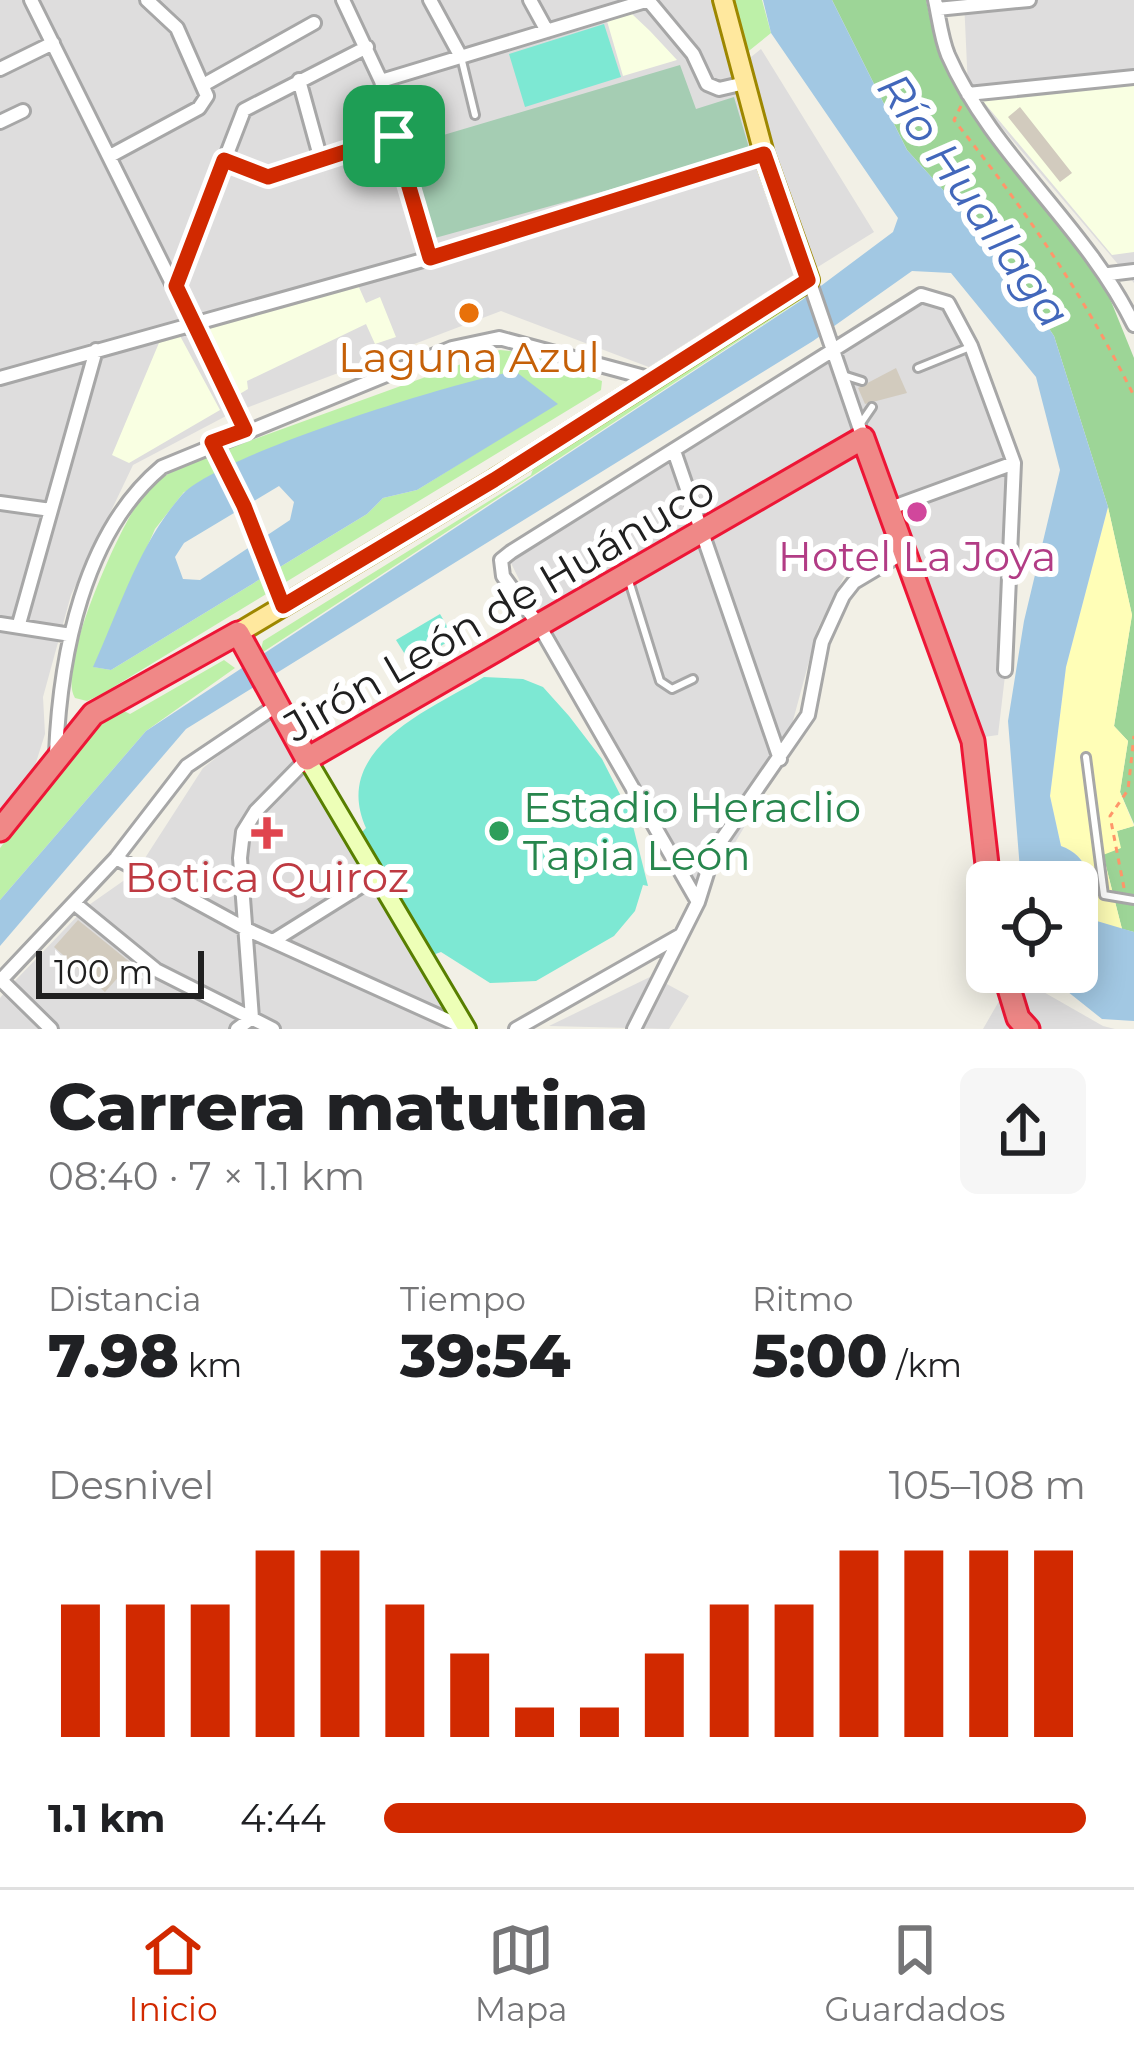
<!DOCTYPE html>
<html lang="es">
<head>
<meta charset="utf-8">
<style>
	:root { --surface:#fff; --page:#f6f6f6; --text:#202124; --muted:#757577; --line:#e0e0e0; --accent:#d12900 }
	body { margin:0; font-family:Montserrat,sans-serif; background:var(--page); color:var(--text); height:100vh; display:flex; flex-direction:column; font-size:45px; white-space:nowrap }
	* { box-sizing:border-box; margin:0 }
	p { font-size:39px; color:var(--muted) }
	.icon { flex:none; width:66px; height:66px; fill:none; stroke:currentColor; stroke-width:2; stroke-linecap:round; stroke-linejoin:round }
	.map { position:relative; height:1029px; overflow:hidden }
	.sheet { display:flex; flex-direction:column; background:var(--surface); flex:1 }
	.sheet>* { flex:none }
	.buttons { position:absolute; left:966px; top:861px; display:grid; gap:24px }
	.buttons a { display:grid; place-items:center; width:132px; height:132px; border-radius:18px; background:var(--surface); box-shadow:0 6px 30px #0003; font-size:60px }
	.scale { position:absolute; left:36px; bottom:30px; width:168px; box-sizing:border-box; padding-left:12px; border:6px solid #202020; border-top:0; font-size:33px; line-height:42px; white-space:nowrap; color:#202020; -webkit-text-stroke:9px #fff; paint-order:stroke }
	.pin { position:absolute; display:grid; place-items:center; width:102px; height:102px; color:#fff; margin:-51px; border-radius:24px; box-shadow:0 6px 18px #0006 }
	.round { display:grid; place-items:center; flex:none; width:126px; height:126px; border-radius:18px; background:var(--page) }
	.summary { display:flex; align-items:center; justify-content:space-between; height:204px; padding:0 48px }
	h1 { font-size:66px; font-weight:800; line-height:90px }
	.figures { display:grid; grid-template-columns:repeat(3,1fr); gap:18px; height:204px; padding:12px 48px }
	.figures div { display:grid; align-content:center }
	.figures b { font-size:60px; font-weight:800 }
	.figures small { font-size:33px; font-weight:400 }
	.figures p { font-size:33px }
	.chart { height:336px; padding:24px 48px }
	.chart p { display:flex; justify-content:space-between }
	.chart svg { width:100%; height:216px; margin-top:12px; stroke:var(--accent); stroke-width:6 }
	ul { padding:0 48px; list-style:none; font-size:39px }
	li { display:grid; grid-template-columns:192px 144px 1fr; align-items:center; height:90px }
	li i { height:30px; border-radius:15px; background:var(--accent) }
	.menu { display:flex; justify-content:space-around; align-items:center; height:168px; border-top:3px solid var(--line); background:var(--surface); font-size:33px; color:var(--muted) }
	.menu a { display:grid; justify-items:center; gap:6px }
	.menu .active { color:var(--accent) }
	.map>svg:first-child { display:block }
	.residential { fill:#dedddd }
	.education { fill:#f9ffe2 }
	.grass { fill:#bdf0a8; fill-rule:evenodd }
	.forest { fill:#9dd597 }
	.sand { fill:#fffeb7 }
	.cemetery { fill:#a5cdb3 }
	.pitch { fill:#7de8d3 }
	.water { fill:#a2c8e3; fill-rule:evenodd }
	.building { fill:#d2cbbe }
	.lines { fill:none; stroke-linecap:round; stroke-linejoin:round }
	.lane-casing { stroke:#a7a7a7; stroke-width:12 }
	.street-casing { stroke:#a7a7a7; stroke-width:18 }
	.secondary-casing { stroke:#587f00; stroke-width:22 }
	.primary-casing { stroke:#9d8700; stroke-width:24 }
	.highway-casing { stroke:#ed1636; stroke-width:27 }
	.path { stroke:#ff966a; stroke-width:3; stroke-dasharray:6 6; stroke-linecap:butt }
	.lane { stroke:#fff; stroke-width:6 }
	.street { stroke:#fff; stroke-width:12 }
	.secondary { stroke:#edffb7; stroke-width:16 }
	.primary { stroke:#ffe89e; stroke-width:18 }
	.highway { stroke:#f08887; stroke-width:21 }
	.route-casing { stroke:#fff; stroke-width:24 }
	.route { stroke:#d12900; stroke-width:15 }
	.food-dot { fill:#e8710a; stroke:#fff; stroke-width:4.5 }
	.hotel-dot { fill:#d1479c; stroke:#fff; stroke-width:4.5 }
	.leisure-dot { fill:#2e9e5b; stroke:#fff; stroke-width:4.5 }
	.health-dot { fill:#e0444e; stroke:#fff; stroke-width:4.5 }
	.labels { text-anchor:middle; stroke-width:12; stroke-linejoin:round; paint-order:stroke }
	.food-label { font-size:42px; fill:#c56008; stroke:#fff }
	.hotel-label { font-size:42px; fill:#b23c85; stroke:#fff }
	.street-label { font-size:42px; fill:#202020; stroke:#fff }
	.leisure-label { font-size:42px; fill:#27864d; stroke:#fff; text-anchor:start }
	.health-label { font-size:42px; fill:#be3a42; stroke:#fff }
	.water-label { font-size:45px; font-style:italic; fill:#4267bb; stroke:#fff }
</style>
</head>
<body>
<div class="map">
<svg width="1134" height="1029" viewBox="0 0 1134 1029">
	<rect width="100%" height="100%" fill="#f2f0e6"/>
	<!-- residential -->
	<path class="residential" d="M0,0H715L731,73L761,49L874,232L654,369L501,311L228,415L133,465L71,595L43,697L45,734L33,772L0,813Z
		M964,0H1134V283L968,88Z
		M922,298L945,303L969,346L1009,449L1013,608L998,735L970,739L903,551L847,571L818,628L781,765L704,895L543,628L509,559Z
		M275,711L461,1029H0V998L11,985L86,907L136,872L203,768Z
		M1014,975L1103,1026L1115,1029H983Z
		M652,976L689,996L669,1029L549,1026Z"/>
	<!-- education -->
	<path class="education" d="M632,14L650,31L677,60L623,76L607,21Z
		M1134,85V252L1112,255L982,100Z
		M358,285L366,303L380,297L396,337L375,344L366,324L247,381L248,389L233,398L201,327Z
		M179,334L220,410L129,463L112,455L161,338Z"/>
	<!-- grass -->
	<path class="grass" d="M732,0H762L771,33L745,54Z
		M807,289L813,292L260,654L263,641L531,475L534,466Z
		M500,350L522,352L602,381L601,390L102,694L87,701L75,698C56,669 118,530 140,500C152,483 166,475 183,465ZM557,403L417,490L383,498L367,514L111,670L94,667L155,529L184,492Z
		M224,660L235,668L146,731L0,900V848L85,736L122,710L130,714Z"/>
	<!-- forest -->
	<path class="forest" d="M832,0H926L937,49L961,96L1100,274L1134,358V824L1120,792L1128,741L1114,726L1132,615L1108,507L1054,336L991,243L907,150Z
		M1134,826V932L1122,929L1103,854L1120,848L1117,831Z"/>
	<!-- sand -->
	<path class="sand" d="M1108,507L1132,615L1114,726L1128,741L1120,792L1134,826L1117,831L1121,848L1103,855L1122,929L1090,919C1089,887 1095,859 1061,846L1050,796L1066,667Z"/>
	<!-- cemetery -->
	<path class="cemetery" d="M680,65L696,109L734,97L750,151L435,238L428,235L403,147Z"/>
	<!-- pitch -->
	<path class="pitch" d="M604,24L621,77L525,107L509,54Z
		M440,614L454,638L411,664L396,640Z
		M484,677L523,679L543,687L569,716L602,759L630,814L648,886L643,885L635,911L614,936L536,981L490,983L441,952L430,956L360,834L366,828C330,748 432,709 484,677Z"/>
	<!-- water -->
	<path class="water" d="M763,0H832L907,150L991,243L1054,336L1108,507L1066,667L1050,796L1061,846C1095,859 1089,887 1090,919L1134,932V1021L1102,1019L1043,972H1077V882H1021L1008,721L1024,621L1060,470L1036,377L951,273L912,271L813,341L186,729L0,946V900L146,731L802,300L893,232L898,218L771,33Z
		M515,371L558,404L417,490L383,498L367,514L111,670L93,667C119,610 139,544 181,496C216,455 455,382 515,371ZM279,486L294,502L290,520L200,580L183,579L175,557L184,543Z"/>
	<!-- building -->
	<path class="building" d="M1020,107L1072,173L1060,182L1008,117Z
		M896,368L907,393L865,404L858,388Z
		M78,920L131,963L105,992L54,947Z"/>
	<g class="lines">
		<!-- lane casing -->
		<g class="lane-casing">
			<path id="lane" d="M461,57L475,115
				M918,368L970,347
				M843,375L862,381
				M861,423L872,407
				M629,581L660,681L672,689L693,679
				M1086,757L1104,895L1134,900"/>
		</g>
		<!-- street casing -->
		<g class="street-casing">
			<path id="street" d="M31,0L245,430
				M343,0L381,81L430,258
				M430,0L461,57
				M530,0L547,31
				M648,0L693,54L707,84L719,89L745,83
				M935,0C939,18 941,38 948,55C992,155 1086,226 1134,325
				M937,9L1029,0
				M0,69L53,43
				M299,80L321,160
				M381,81L649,0
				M205,84L314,23
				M968,94L1134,77
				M0,122L23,111
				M110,156L199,108L207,96L177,28L147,0
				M224,160L268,177L394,136
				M1109,274L1134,271
				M809,280L863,438
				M176,286L244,110L367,47
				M0,378L430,258L764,154
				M674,451L780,759
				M0,503L51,510
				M888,509L1014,463
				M0,624L71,635
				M19,624L96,350
				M56,754C60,656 83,533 162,467L452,348L499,338L652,379
				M116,858L248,930L465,1028
				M698,902L540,627L503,576L501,560L511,552L921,295L948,303L971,346L1014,463L1005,670
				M74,903L156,970L273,1029
				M273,941L377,876
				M1,980L51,1029
				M0,981L116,858L187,766L279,704
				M237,1029L252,1018L240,858L243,832L256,811L307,759
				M516,1029L681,935
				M634,1029L698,902L714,851L808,715L822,642L843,596L854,582L906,551"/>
		</g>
		<!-- secondary casing -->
		<g class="secondary-casing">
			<path id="secondary" d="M307,759L467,1029"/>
		</g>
		<!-- primary casing -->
		<g class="primary-casing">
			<path id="primary" d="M238,633L494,480L809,280L764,154L723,0"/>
		</g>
		<!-- highway casing -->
		<g class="highway-casing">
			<path id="highway" d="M0,830L93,714L238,633L307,759L863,438L973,741L989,882
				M1004,972L1018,1018L1028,1029"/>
		</g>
		<!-- path -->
		<path class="path" d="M961,106L954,120C1024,208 1084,295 1134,396
			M218,455L278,594
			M1124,888L1110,816L1128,790L1134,736"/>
		<!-- lane -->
		<use href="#lane" class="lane"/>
		<!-- street -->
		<use href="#street" class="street"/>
		<!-- secondary -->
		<use href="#secondary" class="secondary"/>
		<!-- primary -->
		<use href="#primary" class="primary"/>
		<!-- highway -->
		<use href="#highway" class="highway"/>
	</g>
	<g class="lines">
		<!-- route casing -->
		<g class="route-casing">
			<path id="route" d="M394,136L430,258L764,154L808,280L494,480L283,606L244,506L212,442L245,430L176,286L224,160L268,177Z"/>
		</g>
		<!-- route -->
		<use href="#route" class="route"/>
	</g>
	<!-- markers -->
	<circle class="food-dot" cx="469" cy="313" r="12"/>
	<circle class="hotel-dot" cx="917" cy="512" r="12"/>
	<circle class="leisure-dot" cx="499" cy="831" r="12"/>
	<path class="health-dot" d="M261 815h12v12h12v12h-12v12h-12v-12h-12v-12h12z"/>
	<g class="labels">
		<!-- food labels -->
		<g class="food-label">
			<text x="469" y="372">Laguna Azul</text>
		</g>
		<!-- hotel labels -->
		<g class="hotel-label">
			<text x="917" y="571">Hotel La Joya</text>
		</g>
		<!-- street labels -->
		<g class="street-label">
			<text transform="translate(499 608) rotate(-30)" y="15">Jirón León de Huánuco</text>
		</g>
		<!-- leisure labels -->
		<g class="leisure-label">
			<text x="523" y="822">Estadio Heraclio<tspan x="523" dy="48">Tapia León</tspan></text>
		</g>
		<!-- health labels -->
		<g class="health-label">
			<text x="267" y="892">Botica Quiroz</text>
		</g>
		<!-- water labels -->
		<g class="water-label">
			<text transform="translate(974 200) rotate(55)" y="16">Río Huallaga</text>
		</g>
	</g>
</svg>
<div class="buttons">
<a><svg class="icon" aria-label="locate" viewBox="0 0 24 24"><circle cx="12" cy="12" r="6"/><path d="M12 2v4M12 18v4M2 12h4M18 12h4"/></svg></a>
</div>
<div class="scale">100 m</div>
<div class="pin" style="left:394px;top:136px;background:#1e9e55"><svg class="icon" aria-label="arrive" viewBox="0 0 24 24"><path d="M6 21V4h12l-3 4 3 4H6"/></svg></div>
</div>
<section class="sheet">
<div class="summary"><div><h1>Carrera matutina</h1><p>08:40 · 7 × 1.1 km</p></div><a class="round"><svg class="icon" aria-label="share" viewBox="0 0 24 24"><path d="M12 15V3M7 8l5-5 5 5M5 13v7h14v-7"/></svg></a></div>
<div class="figures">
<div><p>Distancia</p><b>7.98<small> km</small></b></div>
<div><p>Tiempo</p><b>39:54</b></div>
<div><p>Ritmo</p><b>5:00<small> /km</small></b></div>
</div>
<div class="chart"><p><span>Desnivel</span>105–108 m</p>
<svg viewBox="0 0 160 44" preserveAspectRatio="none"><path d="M5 44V17M15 44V17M25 44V17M35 44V6M45 44V6M55 44V17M65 44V27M75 44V38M85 44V38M95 44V27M105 44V17M115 44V17M125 44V6M135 44V6M145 44V6M155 44V6"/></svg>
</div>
<ul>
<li><b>1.1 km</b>4:44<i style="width:100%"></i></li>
</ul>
</section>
<nav class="menu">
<a class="active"><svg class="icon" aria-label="home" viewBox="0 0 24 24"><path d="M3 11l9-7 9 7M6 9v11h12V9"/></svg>Inicio</a>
<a><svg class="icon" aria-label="map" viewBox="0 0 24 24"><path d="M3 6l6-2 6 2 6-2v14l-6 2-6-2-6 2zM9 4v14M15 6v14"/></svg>Mapa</a>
<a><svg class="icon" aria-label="saved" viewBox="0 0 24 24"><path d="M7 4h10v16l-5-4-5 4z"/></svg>Guardados</a>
</nav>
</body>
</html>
